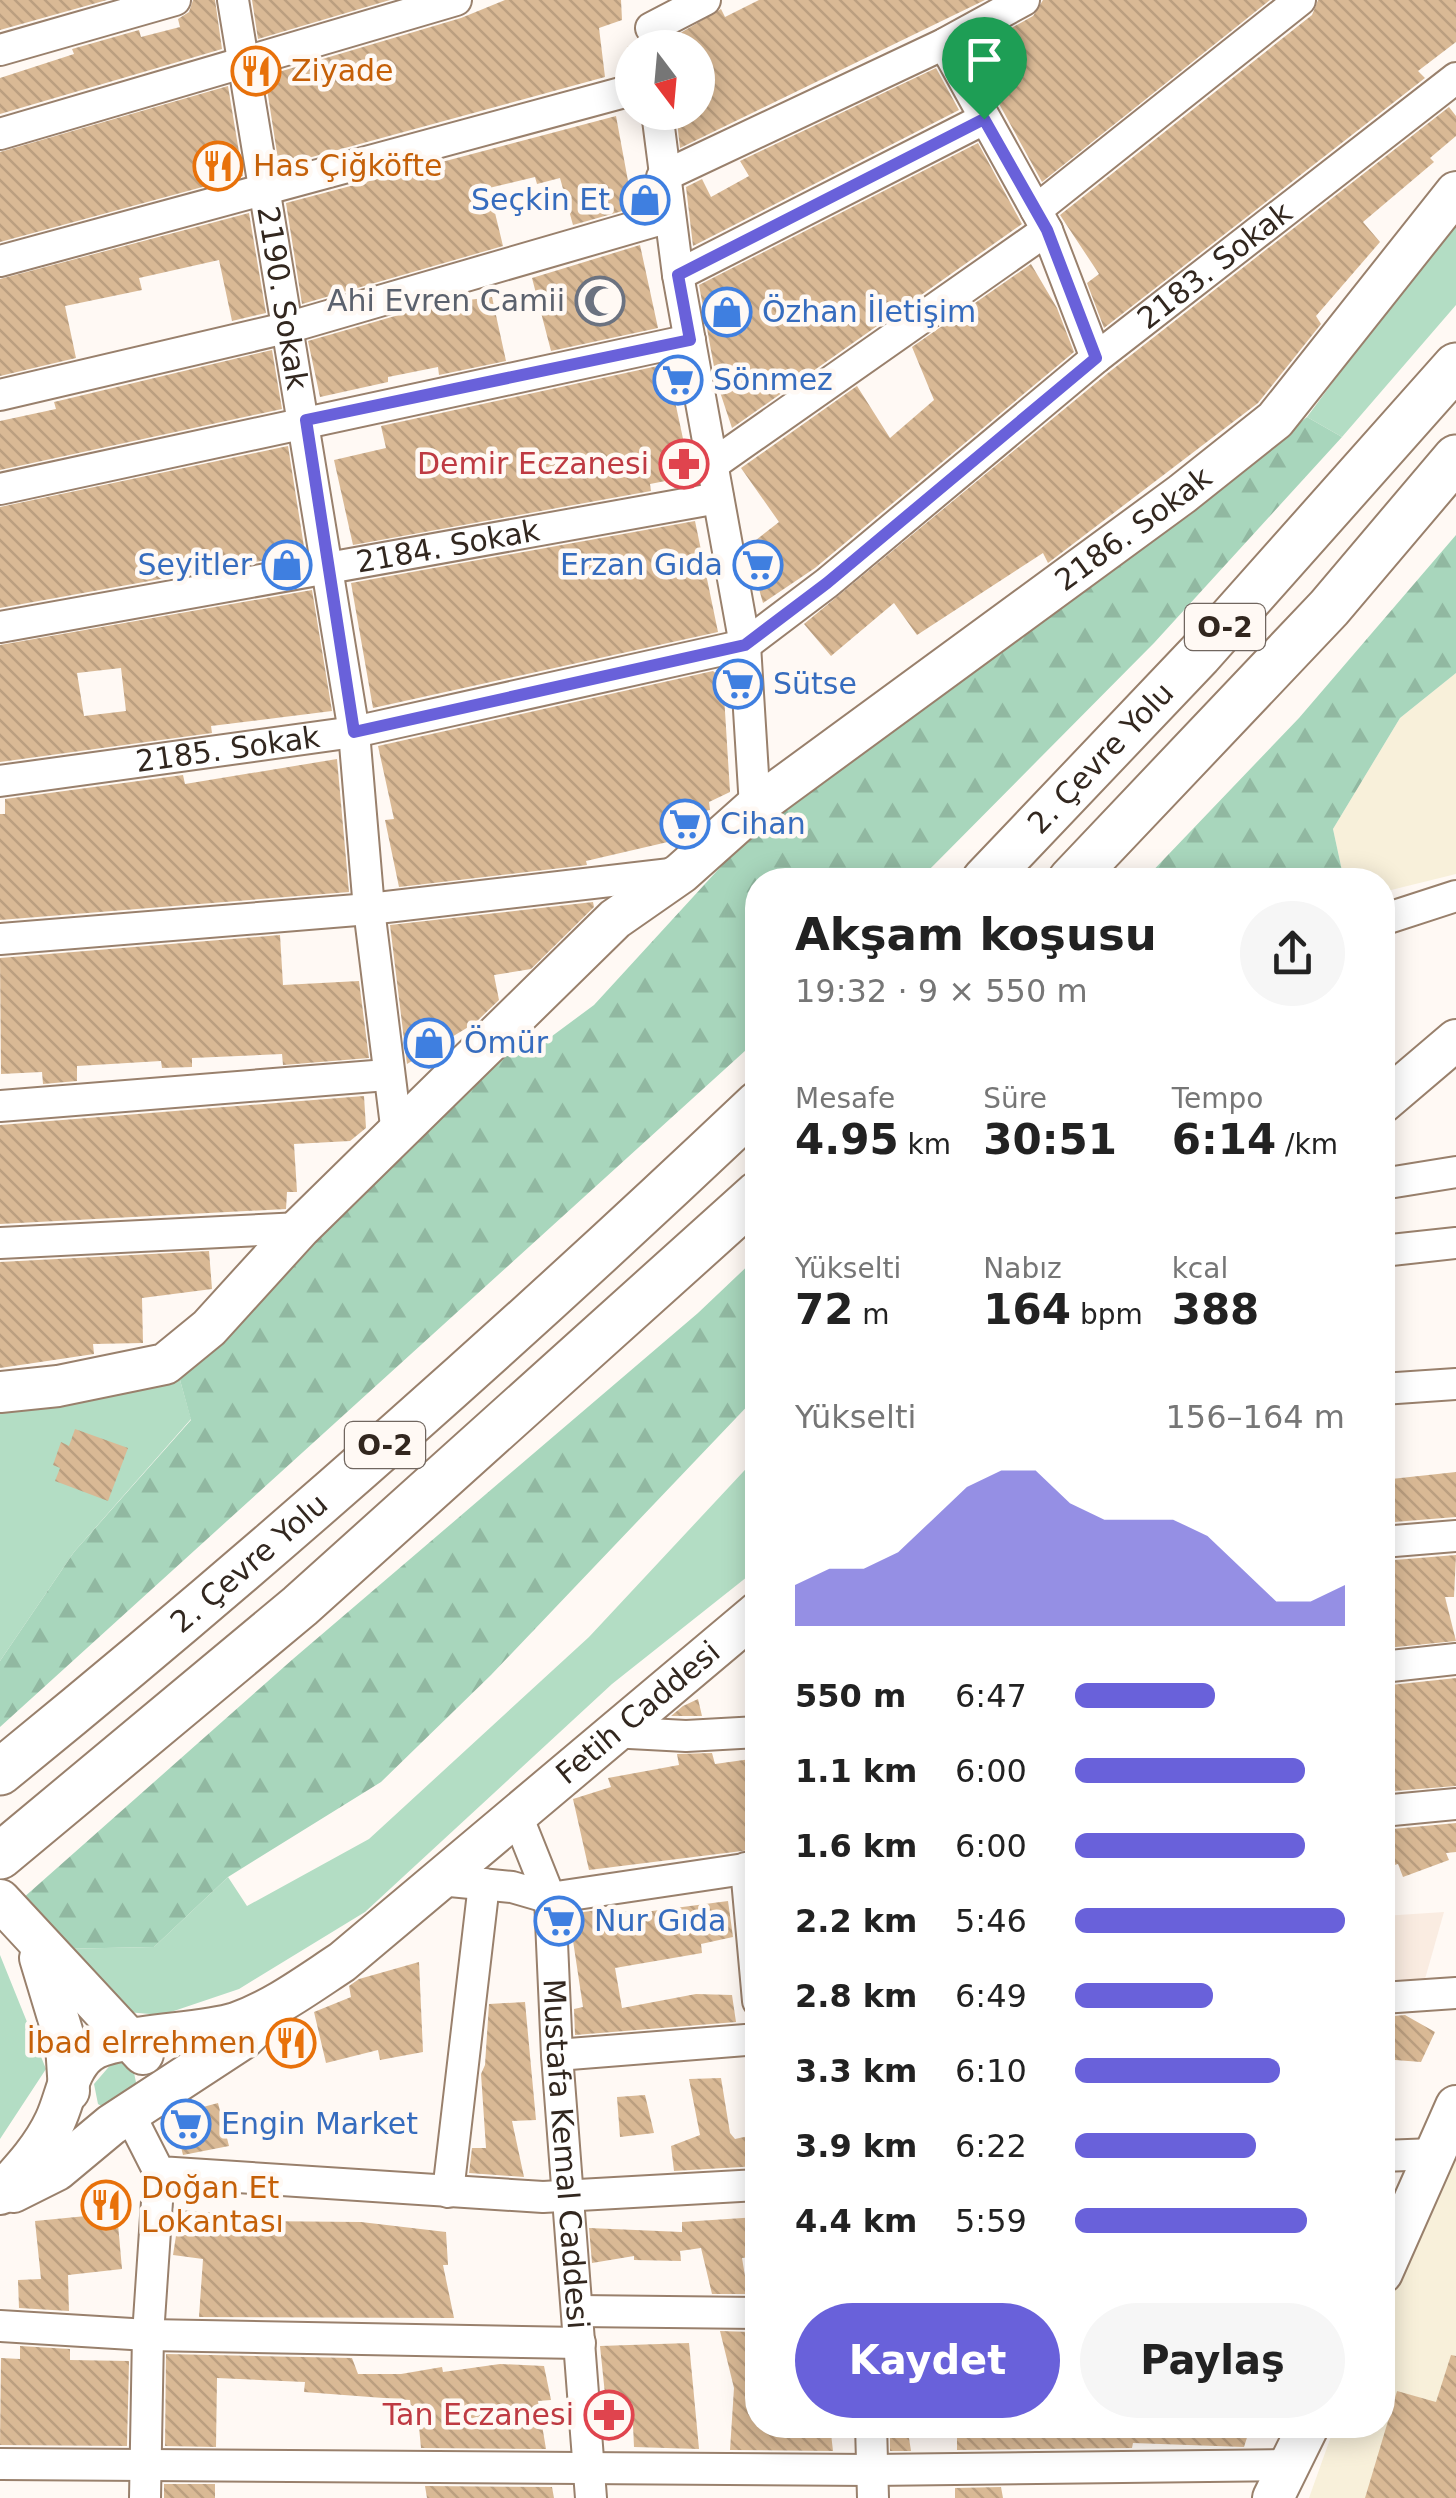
<!DOCTYPE html>
<html lang="tr">
<head>
<meta charset="utf-8">
<style>
	:root { --surface:#fff; --page:#f6f6f6; --text:#222; --muted:#767676; --accent:#6961da }
	body { margin:0; font-family:"DejaVu Sans",sans-serif; background:var(--page); color:var(--text); height:100vh; display:flex; flex-direction:column; font-size:38px; white-space:nowrap }
	* { box-sizing:border-box; margin:0 }
	p { font-size:32px; color:var(--muted) }
	.icon { flex:none; width:55px; height:55px; fill:none; stroke:currentColor; stroke-width:2; stroke-linecap:round; stroke-linejoin:round }
	.map { position:relative; flex:1; overflow:hidden }
	.panel { position:absolute; left:745px; top:868px; width:650px; height:1570px; display:flex; flex-direction:column; background:var(--surface); border-radius:40px; box-shadow:0 5px 25px #0003 }
	.panel>* { flex:none }
	.needle { width:65px; rotate:164deg }
	.buttons { position:absolute; left:615px; top:30px; display:grid; gap:20px }
	.buttons a { display:grid; place-items:center; width:100px; height:100px; border-radius:50%; background:var(--surface); box-shadow:0 5px 25px #0003; font-size:50px }
	.pin { position:absolute; display:grid; place-items:center; width:85px; height:85px; color:#fff; margin:-102px -42px; border-radius:50% 50% 50% 0; rotate:-45deg; box-shadow:0 0 10px #0007 }
	.pin .icon { rotate:45deg }
	.round { display:grid; place-items:center; flex:none; width:105px; height:105px; border-radius:52px; background:var(--page) }
	.summary { display:flex; align-items:center; justify-content:space-between; height:170px; padding:0 50px }
	h1 { font-size:45px; font-weight:700; line-height:75px }
	.figures { display:grid; grid-template-columns:repeat(3,1fr); gap:15px; height:170px; padding:10px 50px }
	.figures div { display:grid; align-content:center }
	.figures b { font-size:42px; font-weight:700 }
	.figures small { font-size:28px; font-weight:400 }
	.figures p { font-size:28px }
	.chart { height:280px; padding:20px 50px }
	.chart p { display:flex; justify-content:space-between }
	.chart svg { width:100%; height:180px; margin-top:10px; fill:var(--accent); opacity:.7 }
	.primary-button { display:flex; gap:20px; margin-top:auto; padding:20px 50px }
	.primary-button a { flex:1; height:115px; border-radius:60px; background:var(--accent); color:#fff; font-size:40px; font-weight:700; line-height:115px; text-align:center }
	.primary-button a+a { background:var(--page); color:var(--text) }
	ul { padding:0 50px; list-style:none; font-size:32px }
	li { display:grid; grid-template-columns:160px 120px 1fr; align-items:center; height:75px }
	li i { height:25px; border-radius:12px; background:var(--accent) }
	.map>svg:first-child { display:block }
	.commercial { fill:#f8f0da }
	.built { fill:#faece1 }
	.green { fill:#b3ddc4 }
	.forest { fill:url(#forest-firs) }
	.building { fill:url(#building-back-hatch); fill-rule:evenodd }
	.lines { fill:none; stroke-linecap:round; stroke-linejoin:round }
	.minor-casing { stroke:#99806c; stroke-width:34 }
	.major-casing { stroke:#99806c; stroke-width:44 }
	.highway-casing { stroke:#99806c; stroke-width:49 }
	.minor { stroke:#fff; stroke-width:30 }
	.major { stroke:#fff; stroke-width:40 }
	.highway { stroke:#fff; stroke-width:45 }
	.route-casing { stroke:#fff; stroke-width:20 }
	.route { stroke:#6961da; stroke-width:12 }
	.labels { text-anchor:middle; stroke-width:9; stroke-linejoin:round; paint-order:stroke }
	.shield { fill:#fff9f4; stroke:#70665f; stroke-width:2.5 }
	.shield-label { font-size:28px; font-weight:bold; fill:#32271f }
	.food-label { font-size:30px; fill:#c56008; stroke:#fff9f4; text-anchor:start }
	.shop-label { font-size:30px; fill:#366cbe; stroke:#fff9f4; text-anchor:start }
	.street-label { font-size:30px; fill:#32271f; stroke:#fff9f4 }
	.worship-label { font-size:30px; fill:#5b616d; stroke:#fff9f4; text-anchor:end }
	.health-label { font-size:30px; fill:#be3a42; stroke:#fff9f4; text-anchor:end }
</style>
</head>
<body>
<div class="map">
<svg width="1456" height="2498" viewBox="0 0 1456 2498">
	<defs>
		<pattern id="forest-firs" width="22" height="20" patternUnits="userSpaceOnUse" patternTransform="scale(2.5)"><rect width="22" height="20" fill="#a8d6bc"/><path d="M5 1l3.5 6h-7zM16 11l3.5 6h-7z" fill="#91b8a1"/></pattern>
		<pattern id="building-back-hatch" width="6" height="6" patternUnits="userSpaceOnUse" patternTransform="scale(2.5)"><rect width="6" height="6" fill="#d9b995"/><path d="M-1 5l2 2M0 0l6 6M5-1l2 2" fill="none" stroke="#bb9f80"/></pattern>
	</defs>
	<rect width="100%" height="100%" fill="#fff9f4"/>
	<!-- commercial -->
	<path class="commercial" d="M1456,673V874L1383,892L1382,880H1344L1333,829L1400,718Z
		M1456,2141V2498H1309L1335,2425H1382L1383,2314Z"/>
	<!-- built -->
	<path class="built" d="M1444,1912L1425,1979L1383,1982V1916Z"/>
	<!-- green -->
	<path class="green" d="M1456,216V305L1342,437L1307,417Z
		M180,1380L191,1419L74,1552L0,1661V1412Z
		M757,1457V1569L612,1684L365,1912L239,1989L162,2015L115,2011L55,1949L154,1947L228,1877L247,1906L369,1839L589,1637Z
		M0,1955L46,2069L0,2139Z
		M122,2061L133,2068L137,2087L110,2111L98,2104L94,2084L113,2062Z"/>
	<!-- forest -->
	<path class="forest" d="M1307,417L1342,437L1154,643L919,880H758L757,1040L0,1727V1661L74,1552L191,1420L180,1380L280,1272L527,1032L540,1045L594,1005L759,825L1104,568L1189,516Z
		M1456,535V673L1400,718L1333,829L1344,880H1144L1299,718Z
		M757,1257V1396L491,1675L381,1782L228,1877L154,1947L55,1949L22,1899L293,1659L698,1313Z"/>
	<!-- building -->
	<path class="building" d="M0,0H107L0,30Z
		M193,0H215L222,49L0,114V78L74,54L72,49L139,30L141,37L180,27L178,19L189,12Z
		M252,0H390L258,39Z
		M505,0H621L622,20L599,28L605,77L279,166L265,76L461,18Z
		M759,0H985L680,148L676,112H698V48L627,47L639,42L660,45L721,9L725,17Z
		M1043,0H1270L1042,182L970,51L1033,16Z
		M1318,0H1456V42L1418,71L1425,78L1104,328L1087,283L1099,274L1060,215L1312,15Z
		M936,68L959,110L693,246L686,187L702,179L711,197L749,176L740,161Z
		M228,86L243,176L0,242V152Z
		M1449,107L1456,116V136L1430,158L1434,162L1363,222L1380,242L1316,316L1321,324L1258,403L1048,563L1043,553L917,635L894,603L831,656L804,624L1108,373Z
		M616,116L633,208L573,225L560,178L537,184L535,177L489,188L503,246L302,304L286,203Z
		M978,143L1022,224L732,428L717,383L699,285Z
		M249,213L266,313L232,321L219,260L139,278L142,290L65,306L76,358L0,376V279Z
		M640,245L658,328L551,351L532,278Z
		M1031,264L1057,308L1074,352L815,568L763,603L747,547L779,522L741,468L857,386L890,438L934,400L912,347Z
		M492,297L506,361L439,375L438,367L388,377V382L320,397L308,341L437,304Z
		M272,350L282,409L0,470V421L56,409L54,402Z
		M667,364L691,476L650,484L651,491L353,545L334,460L386,448L381,426Z
		M288,446L305,553L0,608V507Z
		M695,521L718,632L373,708L351,583Z
		M312,590L332,711L211,726L212,733L0,762V645ZM121,668L126,711L84,716L77,673Z
		M713,671L723,679L730,792L709,802L710,810L699,812L701,821L688,824L690,833L685,838L586,861L587,865L399,887L385,820L394,819L378,746Z
		M337,759L349,892L0,920V814H5V799L183,775L185,784Z
		M593,902L594,907L531,969L494,975L499,1000L475,1023L407,1064L390,925Z
		M280,935L283,985L359,981L369,1058L283,1065L282,1054L192,1058V1067L162,1068L161,1061L77,1066V1081L43,1084L42,1072L1,1074L0,958Z
		M364,1096L366,1128L350,1141L294,1144L297,1192H287L286,1209L0,1224V1125Z
		M209,1251L212,1289L142,1298L143,1343L93,1344L94,1354L0,1368V1262Z
		M75,1429L128,1448L108,1501L55,1481L60,1468L53,1465L61,1442L69,1446Z
		M1456,1472V1517L1382,1523V1480Z
		M1456,1555L1454,1597H1445L1456,1641L1386,1648L1382,1561Z
		M1456,1678V1786L1382,1792V1757L1387,1756L1386,1750H1394L1382,1692H1392L1391,1685Z
		M698,1699L702,1716H671L683,1706Z
		M712,1753L715,1764L758,1758V1849L589,1870L573,1799L611,1787L608,1778L679,1765L677,1754Z
		M1456,1823V1852L1446,1853L1449,1860L1403,1877L1398,1864L1382,1869V1830Z
		M728,1901L733,1937L701,1944L702,1953L615,1968L622,2008L696,1994L732,1995L736,2022L575,2035L574,2009L583,2007L569,1914L605,1909L637,1913Z
		M419,1962L423,2052L380,2060L378,2050L326,2063L314,2012L351,1997L349,1986L359,1979Z
		M525,2002L536,2120L512,2121L524,2177L469,2173L472,2148H486L481,2074L485,2065L489,2004Z
		M1405,2015L1435,2032L1421,2062L1382,2059V2017Z
		M721,2078L730,2133L735,2139L758,2134V2166L674,2171L671,2146L700,2135L689,2079Z
		M645,2095L654,2133L620,2137L617,2097Z
		M218,2103L229,2146L183,2155L173,2115Z
		M180,2210L255,2216L254,2221L361,2222L446,2232L448,2265H443L454,2318L199,2317L203,2259L173,2255Z
		M117,2213L122,2269L68,2275L69,2311L19,2308L18,2280L41,2279L35,2221Z
		M758,2217V2256L742,2258L748,2294H712L701,2248L680,2251L681,2261L634,2260V2256L592,2263L589,2228L682,2232V2222Z
		M720,2331L752,2332L758,2353V2425H830L833,2451L730,2450L734,2388Z
		M689,2343L699,2449L634,2447L632,2403L606,2404L600,2346Z
		M20,2346L70,2349V2360L129,2361L127,2446L0,2445L1,2358L20,2359Z
		M166,2354L352,2358L358,2374H401L442,2367L443,2372L500,2364L544,2366L551,2400L538,2401L546,2449L421,2448L417,2406H411L410,2400L304,2392L305,2382L217,2378L216,2447L165,2446Z
		M1451,2355L1456,2356V2498H1365L1397,2391L1436,2402Z
		M890,2425H907L911,2451H890Z
		M988,2425H1251L1244,2447L1133,2443L1132,2448L957,2450V2428Z
		M164,2484H215V2498H164Z
		M425,2486L552,2487L554,2498H427Z
		M1001,2487L1003,2498H955V2488Z"/>
	<g class="lines">
		<!-- minor casing -->
		<g class="minor-casing">
			<g id="minor">
				<path id="s1" d="M233,0L354,732L369,909L397,1134"/>
				<path d="M651,28L705,0"/>
				<path d="M944,44L1047,230L1096,358"/>
				<path d="M0,50L175,0"/>
				<path d="M657,112L678,275L745,645L755,807"/>
				<path d="M0,134L456,0"/>
				<path d="M662,177L944,44L1024,0"/>
				<path d="M1036,210L1300,0"/>
				<path d="M0,261L632,90"/>
				<path d="M678,275L984,119"/>
				<path d="M0,395L290,327L669,217"/>
				<path d="M712,465L1047,230"/>
				<path d="M0,489L690,340"/>
				<path id="s2" d="M0,627L718,498"/>
				<path id="s3" d="M0,781L354,732L745,645L827,583L1096,358L1456,78"/>
				<path d="M1382,920L1456,896"/>
				<path d="M0,939L369,909L679,873"/>
				<path d="M0,1106L387,1075"/>
				<path d="M1382,1184L1456,1172"/>
				<path d="M0,1243L300,1228"/>
				<path d="M1382,1251L1456,1243"/>
				<path d="M1382,1389L1456,1384"/>
				<path d="M1382,1542L1456,1536"/>
				<path d="M1382,1667L1456,1659"/>
				<path d="M611,1732L686,1736L758,1732"/>
				<path d="M1382,1811L1456,1804"/>
				<path id="s4" d="M516,1813L550,1898L557,2055L591,2498"/>
				<path d="M746,1868L758,2001"/>
				<path d="M440,1880L512,1887L550,1898L758,1867"/>
				<path d="M1382,1998L1456,1993"/>
				<path d="M557,2055L758,2039"/>
				<path d="M129,2113L159,2172L543,2197L758,2185"/>
				<path d="M1382,2156L1434,2154"/>
				<path d="M448,2192L484,1884"/>
				<path d="M578,2311L758,2313"/>
				<path d="M0,2326L148,2335L580,2343"/>
				<path d="M871,2425L873,2498"/>
				<path d="M0,2464L872,2470L1290,2465"/>
				<path d="M145,2498L148,2335L159,2172"/>
			</g>
		</g>
		<!-- major casing -->
		<g class="major-casing">
			<g id="major">
				<path d="M1382,1103L1456,1040"/>
				<path id="s5" d="M0,1392L58,1386L165,1364L209,1328L300,1228L615,919L681,873L755,807L1182,494L1275,420L1456,192"/>
				<path d="M0,1900L143,2054"/>
				<path d="M40,1958L66,2044L69,2091"/>
				<path d="M13,2192L57,2170L111,2125L244,2038L257,2025"/>
				<path id="s6" d="M0,2194C21,2171 42,2149 55,2121C66,2098 68,2069 88,2053C110,2034 199,2035 236,2023C275,2009 307,1985 342,1962L758,1612"/>
				<path d="M1382,2273L1456,2106"/>
				<path d="M1273,2498L1309,2425"/>
			</g>
		</g>
		<!-- highway casing -->
		<g class="highway-casing">
			<g id="highway">
				<path id="s7" d="M985,880L1199,655L1456,366"/>
				<path d="M1071,880L1329,608L1456,458"/>
				<path id="s8" d="M0,1772C261,1560 513,1336 758,1104"/>
				<path d="M0,1856L300,1606L758,1194"/>
			</g>
		</g>
		<!-- minor -->
		<use href="#minor" class="minor"/>
		<!-- major -->
		<use href="#major" class="major"/>
		<!-- highway -->
		<use href="#highway" class="highway"/>
	</g>
	<g class="lines">
		<!-- route casing -->
		<g class="route-casing">
			<path id="route" d="M984,119L1047,230L1096,358L827,583L745,645L354,732L306,420L690,340L678,275Z"/>
		</g>
		<!-- route -->
		<use href="#route" class="route"/>
	</g>
	<!-- icons -->
	<defs>
		<g id="restaurant-ring" transform="scale(2.5)"><circle r="9.5" fill="#fff9f4" stroke="#e8710a" stroke-width="1.5"/><path d="M-5-6h1v4h1v-4h1v4h1v-4h1v5L-1.5 .5V6h-2V.5L-5-1ZM5-6V6H3V1.5H1.5Q1.5-4 5-6Z" fill="#e8710a"/></g>
		<g id="shop-ring" transform="scale(2.5)"><circle r="9.5" fill="#fff9f4" stroke="#3f7fe0" stroke-width="1.5"/><path d="M-5-2.5h2.3a2.7 3.5 0 0 1 5.4 0H5L5.5 6h-11ZM-1.5-2.5h3a1.5 2.3 0 0 0-3 0Z" fill="#3f7fe0"/></g>
		<g id="mosque-ring" transform="scale(2.5)"><circle r="9.5" fill="#fff9f4" stroke="#6b7280" stroke-width="1.5"/><path d="M3.5-4.9A6 6 0 1 0 3.5 4.9A5 5 0 1 1 3.5-4.9Z" fill="#6b7280"/></g>
		<g id="supermarket-ring" transform="scale(2.5)"><circle r="9.5" fill="#fff9f4" stroke="#3f7fe0" stroke-width="1.5"/><path d="M-6-5.5h2.5l.6 2H6L4.5 2H-2.5L-4.4-4H-6ZM-1.5 3.2a1.3 1.3 0 1 0 .1 0ZM3 3.2a1.3 1.3 0 1 0 .1 0Z" fill="#3f7fe0"/></g>
		<g id="pharmacy-ring" transform="scale(2.5)"><circle r="9.5" fill="#fff9f4" stroke="#e0444e" stroke-width="1.5"/><path d="M-2-6h4v4h4v4h-4v4h-4v-4h-4v-4h4Z" fill="#e0444e"/></g>
	</defs>
	<g fill-rule="evenodd">
		<use href="#restaurant-ring" x="256" y="71"/>
		<use href="#restaurant-ring" x="218" y="166"/>
		<use href="#shop-ring" x="645" y="200"/>
		<use href="#mosque-ring" x="600" y="301"/>
		<use href="#shop-ring" x="727" y="312"/>
		<use href="#supermarket-ring" x="678" y="380"/>
		<use href="#pharmacy-ring" x="684" y="464"/>
		<use href="#shop-ring" x="287" y="565"/>
		<use href="#supermarket-ring" x="758" y="565"/>
		<use href="#supermarket-ring" x="738" y="684"/>
		<use href="#supermarket-ring" x="685" y="824"/>
		<use href="#shop-ring" x="429" y="1043"/>
		<use href="#supermarket-ring" x="559" y="1921"/>
		<use href="#restaurant-ring" x="291" y="2043"/>
		<use href="#supermarket-ring" x="186" y="2124"/>
		<use href="#restaurant-ring" x="106" y="2205"/>
		<use href="#pharmacy-ring" x="609" y="2415"/>
	</g>
	<g class="labels">
		<!-- shield labels -->
		<g class="shield">
			<rect x="1185" y="604" width="80" height="46" rx="8"/>
			<rect x="345" y="1422" width="80" height="46" rx="8"/>
		</g>
		<g class="shield-label">
			<text x="1225" y="637">O-2</text>
			<text x="385" y="1455">O-2</text>
		</g>
		<!-- food labels -->
		<g class="food-label">
			<text x="291" y="81">Ziyade</text>
			<text x="253" y="176">Has Çiğköfte</text>
			<text x="256" y="2053" text-anchor="end">İbad elrrehmen</text>
			<text x="141" y="2198">Doğan Et<tspan x="141" dy="34">Lokantası</tspan></text>
		</g>
		<!-- shop labels -->
		<g class="shop-label">
			<text x="610" y="210" text-anchor="end">Seçkin Et</text>
			<text x="762" y="322">Özhan İletişim</text>
			<text x="713" y="390">Sönmez</text>
			<text x="252" y="575" text-anchor="end">Seyitler</text>
			<text x="723" y="575" text-anchor="end">Erzan Gıda</text>
			<text x="773" y="694">Sütse</text>
			<text x="720" y="834">Cihan</text>
			<text x="464" y="1053">Ömür</text>
			<text x="594" y="1931">Nur Gıda</text>
			<text x="221" y="2134">Engin Market</text>
		</g>
		<!-- street labels -->
		<g class="street-label">
			<text dy="10" stroke="none"><textPath href="#s3" startOffset="1362">2183. Sokak</textPath></text>
			<text dy="10" stroke="none"><textPath href="#s1" startOffset="302">2190. Sokak</textPath></text>
			<text dy="10" stroke="none"><textPath href="#s5" startOffset="1450">2186. Sokak</textPath></text>
			<text dy="10" stroke="none"><textPath href="#s2" startOffset="455">2184. Sokak</textPath></text>
			<text dy="10" stroke="none"><textPath href="#s3" startOffset="230">2185. Sokak</textPath></text>
			<text dy="10" stroke="none"><textPath href="#s7" startOffset="168">2. Çevre Yolu</textPath></text>
			<text dy="10" stroke="none"><textPath href="#s8" startOffset="325">2. Çevre Yolu</textPath></text>
			<text dy="10" stroke="none"><textPath href="#s6" startOffset="830">Fetih Caddesi</textPath></text>
			<text dy="10" stroke="none"><textPath href="#s4" startOffset="348">Mustafa Kemal Caddesi</textPath></text>
		</g>
		<!-- worship labels -->
		<g class="worship-label">
			<text x="565" y="311">Ahi Evren Camii</text>
		</g>
		<!-- health labels -->
		<g class="health-label">
			<text x="649" y="474">Demir Eczanesi</text>
			<text x="574" y="2425">Tan Eczanesi</text>
		</g>
	</g>
</svg>
<div class="buttons">
<a><svg class="needle" viewBox="-14 -14 28 28"><path d="M0-13l5 13h-10z" fill="#e53935"/><path d="M0 13l5-13h-10z" fill="#767676"/></svg></a>
</div>
<div class="pin" style="left:984px;top:119px;background:#1e9e55"><svg class="icon" aria-label="arrive" viewBox="0 0 24 24"><path d="M6 21V4h12l-3 4 3 4H6"/></svg></div>
<section class="panel">
<div class="summary"><div><h1>Akşam koşusu</h1><p>19:32 · 9 × 550 m</p></div><a class="round"><svg class="icon" aria-label="share" viewBox="0 0 24 24"><path d="M12 15V3M7 8l5-5 5 5M5 13v7h14v-7"/></svg></a></div>
<div class="figures">
<div><p>Mesafe</p><b>4.95<small> km</small></b></div>
<div><p>Süre</p><b>30:51</b></div>
<div><p>Tempo</p><b>6:14<small> /km</small></b></div>
</div>
<div class="figures">
<div><p>Yükselti</p><b>72<small> m</small></b></div>
<div><p>Nabız</p><b>164<small> bpm</small></b></div>
<div><p>kcal</p><b>388</b></div>
</div>
<div class="chart"><p><span>Yükselti</span>156–164 m</p>
<svg viewBox="0 0 160 44" preserveAspectRatio="none"><path d="M0 44V34L10 30L20 30L30 26L40 18L50 10L60 6L70 6L80 14L90 18L100 18L110 18L120 22L130 30L140 38L150 38L160 34V44z"/></svg>
</div>
<ul>
<li><b>550 m</b>6:47<i style="width:52%"></i></li>
<li><b>1.1 km</b>6:00<i style="width:85%"></i></li>
<li><b>1.6 km</b>6:00<i style="width:85%"></i></li>
<li><b>2.2 km</b>5:46<i style="width:100%"></i></li>
<li><b>2.8 km</b>6:49<i style="width:51%"></i></li>
<li><b>3.3 km</b>6:10<i style="width:76%"></i></li>
<li><b>3.9 km</b>6:22<i style="width:67%"></i></li>
<li><b>4.4 km</b>5:59<i style="width:86%"></i></li>
</ul>
<div class="primary-button"><a>Kaydet</a><a>Paylaş</a></div>
</section>
</div>
</body>
</html>
